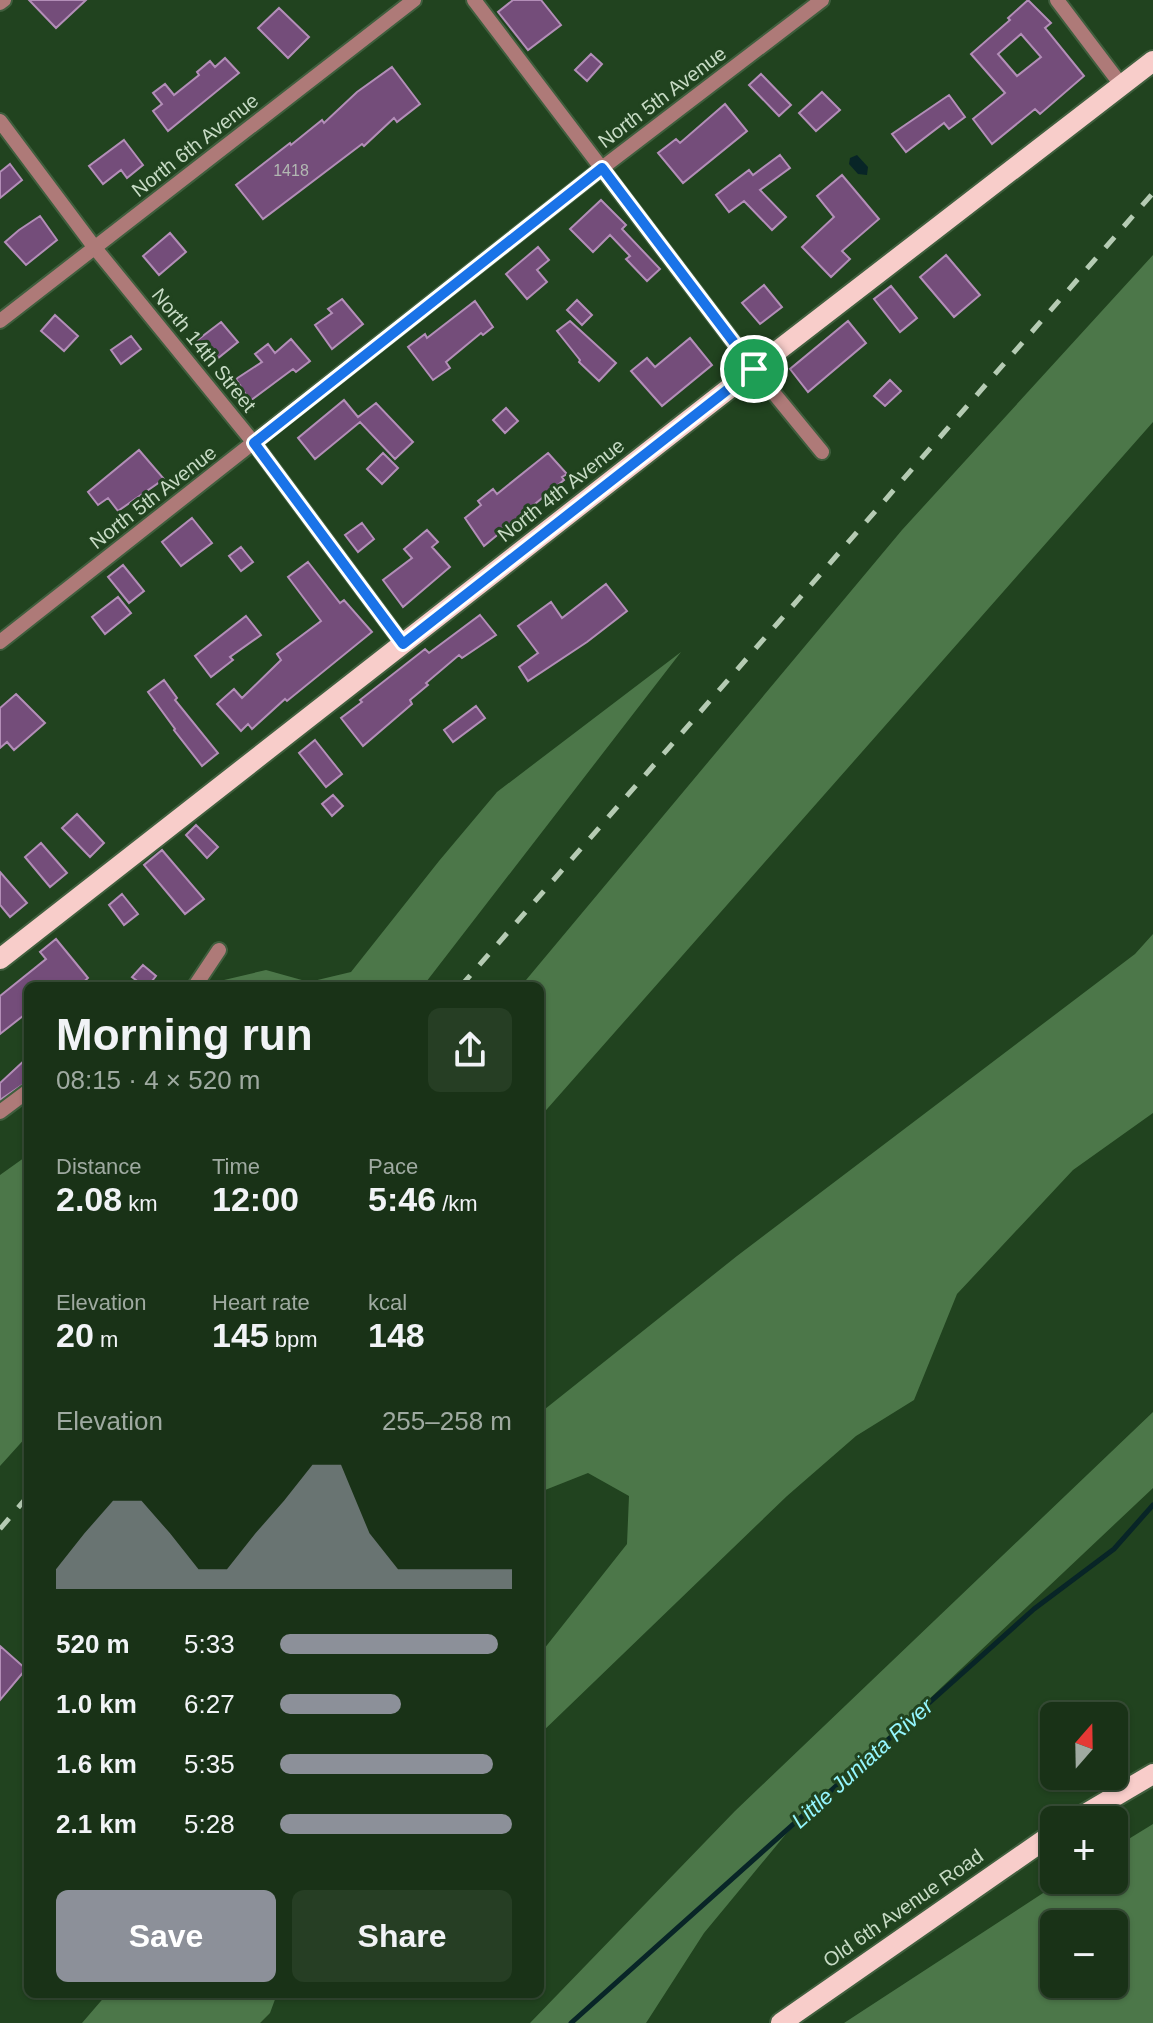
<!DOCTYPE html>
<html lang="en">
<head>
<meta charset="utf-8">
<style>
	:root { --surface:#193217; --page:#263e24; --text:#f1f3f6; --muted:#9faaa1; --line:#374d36; --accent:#8c9099 }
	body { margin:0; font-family:Helvetica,sans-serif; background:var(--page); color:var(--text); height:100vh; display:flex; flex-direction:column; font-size:30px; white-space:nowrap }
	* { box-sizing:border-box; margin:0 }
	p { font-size:26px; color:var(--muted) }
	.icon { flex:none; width:44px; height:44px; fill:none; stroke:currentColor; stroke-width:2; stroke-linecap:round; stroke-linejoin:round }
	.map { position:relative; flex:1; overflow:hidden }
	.side { position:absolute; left:24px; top:982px; width:520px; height:1016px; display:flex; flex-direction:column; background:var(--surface); border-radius:12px; box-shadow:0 2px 6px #0004,0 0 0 2px var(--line) }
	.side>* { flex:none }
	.needle { width:52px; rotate:20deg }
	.fabs { position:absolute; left:1040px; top:1702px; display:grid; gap:16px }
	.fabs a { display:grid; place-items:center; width:88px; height:88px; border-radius:12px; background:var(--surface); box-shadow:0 2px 6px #0004,0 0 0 2px var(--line); font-size:40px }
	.pin { position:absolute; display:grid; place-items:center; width:68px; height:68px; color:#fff; margin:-34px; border:4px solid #fff; border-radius:50%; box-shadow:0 2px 8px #0007 }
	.round { display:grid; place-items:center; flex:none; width:84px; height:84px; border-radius:12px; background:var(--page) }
	.head { display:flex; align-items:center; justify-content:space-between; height:136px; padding:0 32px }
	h1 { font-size:44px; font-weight:700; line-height:60px }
	.figures { display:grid; grid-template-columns:repeat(3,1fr); gap:12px; height:136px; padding:8px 32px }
	.figures div { display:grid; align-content:center }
	.figures b { font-size:34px; font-weight:700 }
	.figures small { font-size:22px; font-weight:400 }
	.figures p { font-size:22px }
	.chart { height:224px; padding:16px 32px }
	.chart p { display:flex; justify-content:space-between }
	.chart svg { width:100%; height:144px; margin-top:8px; fill:var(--accent); opacity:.7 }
	.cta { display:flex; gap:16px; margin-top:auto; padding:16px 32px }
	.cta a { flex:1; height:92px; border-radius:12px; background:var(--accent); color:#fff; font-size:32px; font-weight:700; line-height:92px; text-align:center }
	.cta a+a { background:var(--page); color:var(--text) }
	ul { padding:0 32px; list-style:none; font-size:26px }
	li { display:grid; grid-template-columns:128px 96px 1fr; align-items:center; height:60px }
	li i { height:20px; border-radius:10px; background:var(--accent) }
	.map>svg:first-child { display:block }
	.forest { fill:#4c7749; fill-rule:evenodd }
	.water { fill:#082527 }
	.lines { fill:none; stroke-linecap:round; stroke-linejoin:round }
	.stream { stroke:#082527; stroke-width:5 }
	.building { fill:#744d7a; stroke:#b38eb8; stroke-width:2; fill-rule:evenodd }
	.minor-casing { stroke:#3f5e3d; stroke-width:18 }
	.major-casing { stroke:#3f5e3d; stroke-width:24 }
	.minor { stroke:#ae7a78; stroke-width:14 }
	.major { stroke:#f8cdca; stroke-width:20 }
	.rail { stroke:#b5cbb3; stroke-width:5; stroke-dasharray:14 14; stroke-linecap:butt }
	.route-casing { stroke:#fff; stroke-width:16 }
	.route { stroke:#1a73e8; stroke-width:10 }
	.labels { text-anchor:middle; stroke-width:6; stroke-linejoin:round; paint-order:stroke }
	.number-label { font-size:16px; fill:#b2b8b2 }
	.street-label { font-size:20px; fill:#c7dbc5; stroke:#21431f }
	.water-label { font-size:22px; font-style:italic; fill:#95f6fe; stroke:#21431f }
</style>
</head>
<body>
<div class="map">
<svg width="1153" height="2023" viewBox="0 0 1153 2023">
	<rect width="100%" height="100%" fill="#21431f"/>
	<!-- forest -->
	<path class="forest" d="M1153,255V422L540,1117V986H521L902,530Z
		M681,652L423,986H218L224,980L266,970L309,982L351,972L439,861L497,792Z
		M1153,934V1113L1073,1170L957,1294L914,1400L856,1436L787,1496L540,1734V1654L627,1544L629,1496L588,1473L540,1492V1413L737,1256L1135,954Z
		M28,1155V1435L0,1466V1175Z
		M1153,1412V1488L786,1834L704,1933L646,2023H530L735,1811Z
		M1153,1824V2023H844L1063,1880H1114V1848ZM1114,1924V1984H1054V1924Z
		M107,1994H277L270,2013L260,2023H82Z"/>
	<!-- water -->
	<path class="water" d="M857,155L868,167L867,175L858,174L849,164L850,158Z"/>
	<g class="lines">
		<!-- stream -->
		<path class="stream" d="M571,2023L1034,1609L1114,1549L1153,1505"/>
	</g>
	<!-- building -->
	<path class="building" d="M29,0H86L56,28Z
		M513,0H541L561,25L528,50L498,12Z
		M1028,0L1051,23L1045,28L1084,76L1040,114L1035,109L992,144L973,119L1005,93L971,54L1010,20L1008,18ZM1021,34L1041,57L1017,76L998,54Z
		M279,8L309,37L288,58L258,28Z
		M591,54L602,64L587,81L575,70Z
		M225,58L239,73L168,131L153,111L162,104L153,93L165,84L174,95L199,75L197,72L210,61L215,67Z
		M392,67L420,104L397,122L394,118L364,146L362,144L263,219L236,185L290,143L291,145L322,120L324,123L357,92Z
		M761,74L791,105L779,116L749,85Z
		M822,92L840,110L816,131L799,113Z
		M949,95L965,117L949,129L944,123L906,152L892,134Z
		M725,104L747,131L683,183L658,153L676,139L680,143Z
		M124,140L143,165L127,178L121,170L103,184L89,166Z
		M780,155L790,168L760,190L786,217L772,230L744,201L729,212L716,195L749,170L753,175Z
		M10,164L22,180L0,198V172Z
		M842,175L879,219L842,251L850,259L831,277L802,247L834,217L817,196Z
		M601,200L626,225L622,229L660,269L647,281L626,259L630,256L610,235L593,252L570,229Z
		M40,216L57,240L26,265L5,242L19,230Z
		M170,233L186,252L159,275L143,256Z
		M538,247L549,260L537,270L547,282L527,299L506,274Z
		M946,255L980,295L954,317L920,277Z
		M764,285L782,307L760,324L742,303Z
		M891,286L917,318L900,332L874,299Z
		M342,299L363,324L332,349L315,325L332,313L328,309Z
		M577,300L592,315L582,325L567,310Z
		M475,301L493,327L483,335L481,333L446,362L450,368L433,380L408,347L425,334L427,338Z
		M55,315L78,336L64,351L41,331Z
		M570,321L616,363L599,381L579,362L580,360L557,331Z
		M848,321L866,343L808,392L790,369Z
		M221,322L238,342L212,363L195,342Z
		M131,336L141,349L121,364L111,350Z
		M690,338L712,365L662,406L631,371L647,358L655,367Z
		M291,339L310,361L296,372L293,369L250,401L236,379L262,362L255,354L268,344L275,353Z
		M890,380L901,391L885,406L874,396Z
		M344,400L358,417L376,403L413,442L395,459L360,422L315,459L298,438Z
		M506,408L518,421L505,433L493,420Z
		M139,450L164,479L118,511L108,498L98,505L88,492Z
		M383,453L398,468L382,484L367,469Z
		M548,453L567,474L562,477L564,480L484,546L465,518L481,505L478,501L493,489L497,494Z
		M192,518L212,543L181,566L162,542Z
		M362,523L374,539L358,552L345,535Z
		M427,530L438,542L432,547L450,567L403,607L383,580L412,558L404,549Z
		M241,547L253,562L241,571L229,556Z
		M308,562L340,603L344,600L372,632L287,701L285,699L252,729L248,724L241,731L217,704L234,689L242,698L281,660L277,654L321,621L288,577Z
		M123,565L144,591L129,603L108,577Z
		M606,584L627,611L587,642L528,681L519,667L538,653L518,626L551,602L562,618Z
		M118,597L131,613L105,634L92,617Z
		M480,615L496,635L462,658L459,655L426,683L428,685L410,700L412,704L363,746L341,718L362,702L360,700L425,649L429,653Z
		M246,616L261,635L230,657L233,660L211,677L195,656Z
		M164,680L177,698L175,700L218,753L202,766L174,730L175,729L148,692Z
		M16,694L45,723L14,750L7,742L0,748V708Z
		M476,706L485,718L453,742L444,730Z
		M315,740L342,774L326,787L299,753Z
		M333,795L343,806L332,816L322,804Z
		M77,814L104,843L90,857L62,828Z
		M196,825L218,847L207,858L186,835Z
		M41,843L67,873L50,887L25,857Z
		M162,850L204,899L185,914L144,865Z
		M0,872L27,903L10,917L0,905Z
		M122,894L138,914L124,925L109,905Z
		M56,939L88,978L79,986H28V1012L0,1034V996L46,959L40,952Z
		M143,965L156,976L148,986H144L132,977Z
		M28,1057V1081L0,1100V1083Z
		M0,1646L26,1669L0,1700Z"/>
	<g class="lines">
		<!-- minor casing -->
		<g class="minor-casing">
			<path id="minor" d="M474,0L754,369L822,452
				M1057,0L1122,86
				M0,3L4,0
				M0,121L95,248L254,443L403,644
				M0,321L414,0
				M0,642L602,168L822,0
				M195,986L219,950
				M0,1112L28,1091"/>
		</g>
		<!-- major casing -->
		<g class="major-casing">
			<path id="major" d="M0,959L754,369L1153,61
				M1075,1820L1153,1774
				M781,2023L1054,1833"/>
		</g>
		<!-- minor -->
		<use href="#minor" class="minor"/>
		<!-- major -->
		<use href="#major" class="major"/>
		<!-- rail -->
		<path class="rail" d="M461,986L1153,193
			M0,1529L28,1496"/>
	</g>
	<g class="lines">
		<!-- route casing -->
		<g class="route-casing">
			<path id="route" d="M602,168L754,369L403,644L254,443Z"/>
		</g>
		<!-- route -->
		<use href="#route" class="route"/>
	</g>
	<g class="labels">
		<!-- number labels -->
		<g class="number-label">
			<text x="291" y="176">1418</text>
		</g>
		<!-- street labels -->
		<g class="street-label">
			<text transform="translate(662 97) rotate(-37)" y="7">North 5th Avenue</text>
			<text transform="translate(195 145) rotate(-38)" y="7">North 6th Avenue</text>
			<text transform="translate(204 350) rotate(51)" y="7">North 14th Street</text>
			<text transform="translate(561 490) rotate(-38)" y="7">North 4th Avenue</text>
			<text transform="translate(153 497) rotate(-38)" y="7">North 5th Avenue</text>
			<text transform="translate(903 1908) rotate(-35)" y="7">Old 6th Avenue Road</text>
		</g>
		<!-- water labels -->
		<g class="water-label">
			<text transform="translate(862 1763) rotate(-42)" y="8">Little Juniata River</text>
		</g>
	</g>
</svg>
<div class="fabs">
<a><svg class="needle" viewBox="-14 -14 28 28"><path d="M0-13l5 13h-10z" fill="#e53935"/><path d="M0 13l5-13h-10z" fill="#9faaa1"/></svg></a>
<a>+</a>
<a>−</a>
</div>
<div class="pin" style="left:754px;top:369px;background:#1e9e55"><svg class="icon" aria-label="arrive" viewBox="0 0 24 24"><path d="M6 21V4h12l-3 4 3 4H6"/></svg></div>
<section class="side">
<div class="head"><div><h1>Morning run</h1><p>08:15 · 4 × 520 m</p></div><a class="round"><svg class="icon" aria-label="share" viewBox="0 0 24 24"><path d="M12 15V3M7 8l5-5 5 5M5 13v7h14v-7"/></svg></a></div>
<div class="figures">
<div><p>Distance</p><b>2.08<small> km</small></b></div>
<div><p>Time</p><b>12:00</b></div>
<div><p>Pace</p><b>5:46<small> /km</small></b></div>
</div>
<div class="figures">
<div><p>Elevation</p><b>20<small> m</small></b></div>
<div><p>Heart rate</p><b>145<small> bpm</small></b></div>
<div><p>kcal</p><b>148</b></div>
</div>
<div class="chart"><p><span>Elevation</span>255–258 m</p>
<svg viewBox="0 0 160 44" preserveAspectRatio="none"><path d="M0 44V38L10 27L20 17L30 17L40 27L50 38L60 38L70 27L80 17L90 6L100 6L110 27L120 38L130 38L140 38L150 38L160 38V44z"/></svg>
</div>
<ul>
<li><b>520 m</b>5:33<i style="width:94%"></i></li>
<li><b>1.0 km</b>6:27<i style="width:52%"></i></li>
<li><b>1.6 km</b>5:35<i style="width:92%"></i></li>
<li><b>2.1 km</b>5:28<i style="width:100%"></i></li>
</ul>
<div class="cta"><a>Save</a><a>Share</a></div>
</section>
</div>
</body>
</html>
